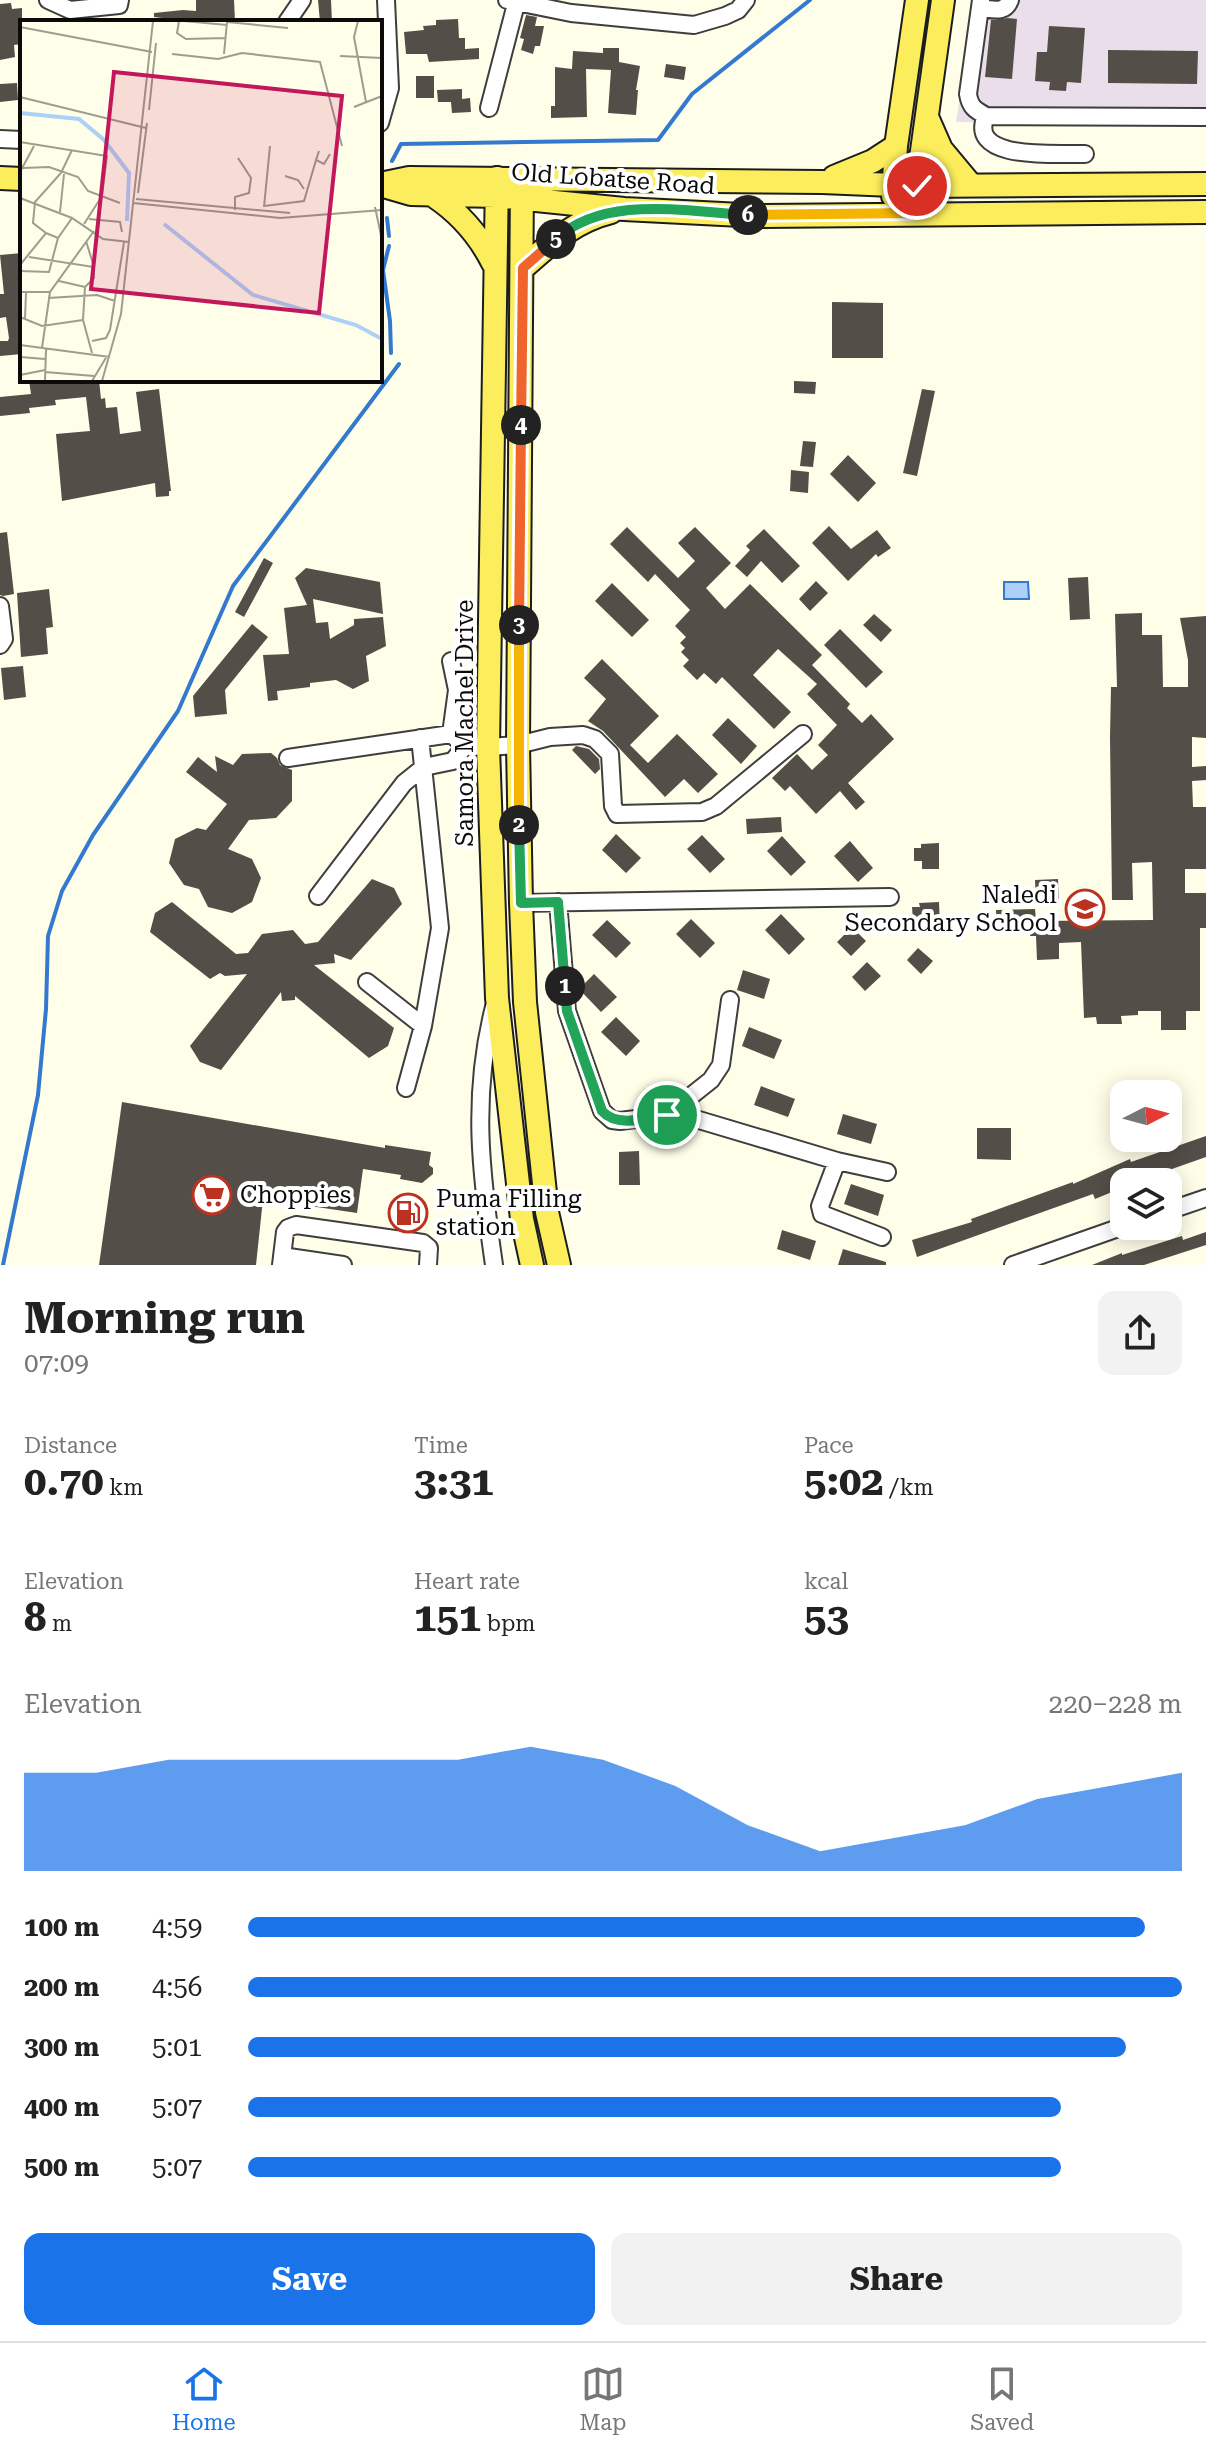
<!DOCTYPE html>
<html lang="en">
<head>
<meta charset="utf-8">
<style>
	:root { --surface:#fff; --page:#f2f2f2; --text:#222; --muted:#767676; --line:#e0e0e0; --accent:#1a73e8 }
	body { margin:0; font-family:"Roboto Serif",serif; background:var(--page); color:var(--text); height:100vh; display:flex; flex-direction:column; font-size:30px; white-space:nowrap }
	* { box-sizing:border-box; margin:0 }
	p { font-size:26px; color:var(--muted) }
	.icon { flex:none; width:44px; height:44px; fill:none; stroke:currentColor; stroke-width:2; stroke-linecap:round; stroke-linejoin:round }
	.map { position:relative; height:1265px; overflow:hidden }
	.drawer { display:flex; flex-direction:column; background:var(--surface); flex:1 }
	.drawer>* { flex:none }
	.needle { width:52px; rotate:84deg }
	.fabs { position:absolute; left:1110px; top:1080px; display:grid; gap:16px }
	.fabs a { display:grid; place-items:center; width:72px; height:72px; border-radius:16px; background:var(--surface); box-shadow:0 4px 20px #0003; font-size:40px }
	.pin { position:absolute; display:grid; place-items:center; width:68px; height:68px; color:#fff; margin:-34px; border:4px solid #fff; border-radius:50%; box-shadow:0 2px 8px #0007 }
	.km { position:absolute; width:40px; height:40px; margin:-20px; border-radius:50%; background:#222; color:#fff; font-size:22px; line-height:40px; text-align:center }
	.round { display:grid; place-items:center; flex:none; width:84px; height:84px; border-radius:16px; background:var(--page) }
	.summary { display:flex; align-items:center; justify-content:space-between; height:136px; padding:0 24px }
	h1 { font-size:44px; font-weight:700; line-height:60px }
	.figures { display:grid; grid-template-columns:repeat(3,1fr); gap:12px; height:136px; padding:8px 24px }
	.figures div { display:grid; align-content:center }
	.figures b { font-size:40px; font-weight:700 }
	.figures small { font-size:22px; font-weight:400 }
	.figures p { font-size:22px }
	.chart { height:224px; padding:16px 24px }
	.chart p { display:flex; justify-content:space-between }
	.chart svg { width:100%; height:144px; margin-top:8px; fill:var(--accent); opacity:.7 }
	.button { display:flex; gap:16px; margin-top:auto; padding:16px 24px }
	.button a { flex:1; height:92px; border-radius:16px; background:var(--accent); color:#fff; font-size:32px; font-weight:700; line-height:92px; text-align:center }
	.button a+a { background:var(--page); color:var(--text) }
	ul { padding:0 24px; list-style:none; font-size:26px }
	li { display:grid; grid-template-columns:128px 96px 1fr; align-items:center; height:60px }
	li i { height:20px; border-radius:10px; background:var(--accent) }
	.tab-bar { display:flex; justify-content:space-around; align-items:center; height:112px; border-top:2px solid var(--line); background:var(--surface); font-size:22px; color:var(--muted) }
	.tab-bar a { display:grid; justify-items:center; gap:4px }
	.tab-bar .current { color:var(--accent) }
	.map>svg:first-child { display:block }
	.industrial { fill:#eadeea }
	.water { fill:#add0f7; stroke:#3279cf; stroke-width:2 }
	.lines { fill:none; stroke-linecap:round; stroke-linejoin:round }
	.stream { stroke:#3279cf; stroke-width:4 }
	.building { fill:#534e47 }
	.minor-casing { stroke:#3e3e3e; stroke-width:20 }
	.major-casing { stroke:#1c1c1c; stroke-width:26 }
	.minor { stroke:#fff; stroke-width:16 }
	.major { stroke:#fbed5c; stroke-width:22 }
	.split-1-casing { stroke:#fff; stroke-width:16 }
	.split-2-casing { stroke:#fff; stroke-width:16 }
	.split-3-casing { stroke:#fff; stroke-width:16 }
	.split-4-casing { stroke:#fff; stroke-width:16 }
	.split-5-casing { stroke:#fff; stroke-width:16 }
	.split-6-casing { stroke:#fff; stroke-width:16 }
	.split-7-casing { stroke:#fff; stroke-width:16 }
	.split-1 { stroke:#22a559; stroke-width:10 }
	.split-2 { stroke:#22a559; stroke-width:10 }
	.split-3 { stroke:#f5b400; stroke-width:10 }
	.split-4 { stroke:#f0652b; stroke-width:10 }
	.split-5 { stroke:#f0652b; stroke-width:10 }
	.split-6 { stroke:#22a559; stroke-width:10 }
	.split-7 { stroke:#f5b400; stroke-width:10 }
	.labels { text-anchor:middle; stroke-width:8; stroke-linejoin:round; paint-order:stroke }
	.street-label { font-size:24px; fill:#0b0b0b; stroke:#fff }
	.poi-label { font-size:24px; fill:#0b0b0b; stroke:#fff; text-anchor:start }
	.inset-river { fill:none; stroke:#add0f7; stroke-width:4 }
	.inset-road { fill:none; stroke:#9d9d90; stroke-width:2 }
	.view { fill:#c2185b; fill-opacity:0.15; stroke:#c2185b; stroke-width:4 }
	.inset-edge { fill:none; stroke:#0b0b0b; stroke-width:4 }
</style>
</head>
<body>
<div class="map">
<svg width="1206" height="1265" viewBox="0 0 1206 1265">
	<rect width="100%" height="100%" fill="#fffee9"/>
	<!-- industrial -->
	<path class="industrial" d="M976,0H1206V125L956,122Z"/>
	<!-- water -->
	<path class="water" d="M1028,582L1029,599H1004V582Z"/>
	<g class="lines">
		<!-- stream -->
		<path class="stream" d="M392,161L401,144L658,140L692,94L810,0
			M387,218L389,236
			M389,246L383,270L390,321L391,353
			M3,1265L38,1095L46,1009L48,936L62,891L93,835L178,711L233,586L399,364"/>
	</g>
	<!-- building -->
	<path class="building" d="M196,0H234L235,22H196L154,17V13L183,10L196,11Z
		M318,0H331L332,22H320Z
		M11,3L12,9L22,8V44L14,45L15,57L0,60V4Z
		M526,15L537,17L535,26H544L540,46H535L533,54L521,50L524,39L520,38Z
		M1008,18L1017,19L1012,79L985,77L991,20Z
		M458,19L459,38H465V49L479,48V59L429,62L427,54H406L404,32L424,30L423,26L436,25V20Z
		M1049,26L1085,28L1081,83L1067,82L1066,91L1049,90L1050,82L1035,81L1037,52H1047Z
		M603,48H619V62L640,66L636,90H638L636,115L608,113L611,70L586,69L587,117L551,118V106H555V67L572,69L573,51L603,53Z
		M1108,50L1198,51L1197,84L1108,83Z
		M666,64L686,67L684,80L664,77Z
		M416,76H434V98H416Z
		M17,83L18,100L0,102V84Z
		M462,89V99L470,98L471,112L452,113L451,102H438L437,90Z
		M22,253V354L0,356V341H8L9,338L6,317L0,318V294H4L0,255Z
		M832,302L883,303V358H832Z
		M29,380H99L101,399L105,398L106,408L117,407L120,434L141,431L136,392L159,389L171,491H169V496L156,497L155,483L62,501L56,434L90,431L86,397L55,400L56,405L29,408L30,413L0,416V397L31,394Z
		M794,381L816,382L815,394L794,393Z
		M922,389L935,391L917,476L903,473Z
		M803,441L816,442L813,467L800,466Z
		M848,455L876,483L858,502L830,474Z
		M791,470L809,472L808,493L790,491Z
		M829,526L851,549L877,530L891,548L878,557L876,554L848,581L812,543Z
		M627,527L678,578L695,561L678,543L695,527L731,563L706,588L725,609L750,584L822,655L812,665L850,704L847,708L862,723L871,714L894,739L848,783L865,802L856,810L840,791L816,814L790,786L785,791L772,778L797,754L812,770L828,755L818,745L837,725L807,694L817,684L778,649L753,675L791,712L774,729L722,677L716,684L704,673L697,680L683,666L689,660L681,652L685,648L680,643L686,637L675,626L690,610L655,574L648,582L610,544Z
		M764,529L800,566L782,583L761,561L747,577L735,566L750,550L746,546Z
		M7,532L14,594L3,596L0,595V533Z
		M264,558L273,563L244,617L235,612Z
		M306,568L380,582L383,614L313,599L316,623L328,622L330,639L354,625V619L383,617L386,646L366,656L369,681L353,689L336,680L310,683V687L277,691L278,700L268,701L263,655L289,654L284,608L307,605L295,578Z
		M1088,577L1090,619L1070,620L1068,578Z
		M816,581L828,593L810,611L799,599Z
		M612,583L649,620L632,637L595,601Z
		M49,589L53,627L46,628L48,654L21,657L17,593Z
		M1142,613V635H1162L1163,687H1188V660L1180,618L1206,616V738L1192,737V767L1206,766V780L1192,781L1193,807H1206V869H1185V893H1206V928H1200V1011H1186V1030H1161V1011H1138V1015L1121,1016L1122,1024H1097L1096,1017L1084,1018L1081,942L1059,943V959L1037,960L1036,936H1030V931L997,933L996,910L1035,909L1036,921L1153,920L1152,862L1132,863L1133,900H1112L1110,737L1111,687H1117L1115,614Z
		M874,614L892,630L881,642L863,625Z
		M252,624L268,637L225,690L227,714L195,717L193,696Z
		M840,629L883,672L866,688L824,645Z
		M602,659L659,716L630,745L648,763L677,734L718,774L698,793L684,779L665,797L603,731L588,721L606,699L584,678Z
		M23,666L26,697L4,700L1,668Z
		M728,718L757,746L741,764L712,735Z
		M576,746L589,749L599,759L600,769L595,774L572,750Z
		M271,753L277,758L280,765L292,770V801L276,818L249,820L228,849L252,859L261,878L252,902L232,913L208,907L199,889L184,885L169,863L175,839L197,828L206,830L227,804L186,772L198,757L217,772L215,756L233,765L242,754Z
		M781,817L782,832L747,834L746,819Z
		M616,834L641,858L626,873L602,850Z
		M702,835L725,859L710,873L687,849Z
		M782,836L806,862L791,876L767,851Z
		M850,841L873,868L858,882L834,856Z
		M939,843V869H922V861H914V848H921V844Z
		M372,879L394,888L402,904L351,960L334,954L335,963L314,965L394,1028L388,1046L369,1058L295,996V1000L282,1001L281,992L221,1070L200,1062L190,1046L247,974L225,976L220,973L210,979L150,932L155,913L172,902L236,954L248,953L262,934L293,930L305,944L318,942Z
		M1058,879L1059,902H1036L1035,880Z
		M939,902L940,928H922V921H913L912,907H920L919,903Z
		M781,914L805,939L789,955L765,930Z
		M691,919L715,943L700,958L676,934Z
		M607,920L631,943L616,958L592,935Z
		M852,927L866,941L851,956L837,942Z
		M918,948L933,961L921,974L907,960Z
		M867,962L881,976L865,991L852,977Z
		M743,970L770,979L764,999L737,990Z
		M594,974L617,997L601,1012L579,989Z
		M616,1017L640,1041L626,1056L601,1032Z
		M749,1027L782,1040L774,1059L742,1046Z
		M761,1086L795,1099L788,1117L754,1105Z
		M122,1102L385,1148V1145L431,1152L429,1165L433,1168V1174L422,1183L400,1179L401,1175L363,1169L357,1213L263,1199L256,1265H99Z
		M843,1114L877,1124L871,1144L837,1134Z
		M977,1128H1011V1160L977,1159Z
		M1206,1136V1157L1135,1182H1124V1187L1095,1199L1093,1194L917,1257L912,1240L972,1222L971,1219L1073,1182V1184L1130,1159L1131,1162Z
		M639,1151L640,1185H619V1152Z
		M851,1184L884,1195L878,1216L844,1204Z
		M782,1230L816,1241L810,1260L777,1249Z
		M1206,1232V1245L1144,1265H1092L1122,1253V1255L1182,1236L1183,1240Z
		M843,1249L886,1262V1265H838Z"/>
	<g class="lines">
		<!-- minor casing -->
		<g class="minor-casing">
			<path id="minor" d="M48,0L70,10L119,5L120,0
				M507,0L571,13L694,25L725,16L738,10L746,0
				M981,0L968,94C970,107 975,110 986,116L1206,117
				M980,8C993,9 1005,14 1010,0
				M287,22L302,0
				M489,108L517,0
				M986,116C966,162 1060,153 1085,154
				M380,123L390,88L386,0
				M0,139L22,140
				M0,606L4,639L0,645
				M451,661L457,690L451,734
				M288,758L451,734L465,746L488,747L518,745L550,737L583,735L595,739L610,754L613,806L617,814L702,812L716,806L803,734
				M318,896L404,783L424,767L453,761L465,746
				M558,902L567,1011L602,1111L612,1120L620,1121L667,1115L699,1120L837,1161
				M521,903L890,897
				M367,982L423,1026
				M406,1088L423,1026L440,928L420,738
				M667,1115L711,1080L721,1065L730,1000
				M1168,1211L1206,1198
				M882,1237L822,1214L820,1206L837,1161L887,1172
				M282,1256L343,1265
				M281,1265L285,1232L288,1228L296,1225L423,1243L429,1248L428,1265
				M494,1265C481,1175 471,1097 494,1007
				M1013,1265L1124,1226"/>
		</g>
		<!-- major casing -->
		<g class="major-casing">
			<path id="major" d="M927,117L941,149L971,185
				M834,177L873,161L896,146
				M0,178L22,179
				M497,178L488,747L497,998L522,1219L532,1265
				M522,179L518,745L521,903L525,1002L547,1212L559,1265
				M380,184L409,178L822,182L917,186L1206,184
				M380,185L411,194L496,196L624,209L761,216L1206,212
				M434,196C461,214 479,235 493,263
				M893,196L896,146L917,0
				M915,201L943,0
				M523,268C551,243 574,221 611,212"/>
		</g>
		<!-- minor -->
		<use href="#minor" class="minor"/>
		<!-- major -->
		<use href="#major" class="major"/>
	</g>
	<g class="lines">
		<!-- split-1 casing -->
		<g class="split-1-casing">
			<path id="split-1" d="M565,986L567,1011L602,1111C617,1128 647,1118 667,1115"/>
		</g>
		<!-- split-2 casing -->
		<g class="split-2-casing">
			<path id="split-2" d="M519,825L521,903L558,902L565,986"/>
		</g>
		<!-- split-3 casing -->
		<g class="split-3-casing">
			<path id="split-3" d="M519,625V825"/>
		</g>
		<!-- split-4 casing -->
		<g class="split-4-casing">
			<path id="split-4" d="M519,625L521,425"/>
		</g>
		<!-- split-5 casing -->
		<g class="split-5-casing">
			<path id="split-5" d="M521,425L523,268L556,239"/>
		</g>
		<!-- split-6 casing -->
		<g class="split-6-casing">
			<path id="split-6" d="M556,239C606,194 686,212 748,215"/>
		</g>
		<!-- split-7 casing -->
		<g class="split-7-casing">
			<path id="split-7" d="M748,215L912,213L917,186"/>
		</g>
		<!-- split-1 -->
		<use href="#split-1" class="split-1"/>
		<!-- split-2 -->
		<use href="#split-2" class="split-2"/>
		<!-- split-3 -->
		<use href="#split-3" class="split-3"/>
		<!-- split-4 -->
		<use href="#split-4" class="split-4"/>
		<!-- split-5 -->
		<use href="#split-5" class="split-5"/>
		<!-- split-6 -->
		<use href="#split-6" class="split-6"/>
		<!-- split-7 -->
		<use href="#split-7" class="split-7"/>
	</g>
	<!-- icons -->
	<defs>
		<g id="school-ring" transform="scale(2)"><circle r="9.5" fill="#fff" stroke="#bc3221" stroke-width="1.5"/><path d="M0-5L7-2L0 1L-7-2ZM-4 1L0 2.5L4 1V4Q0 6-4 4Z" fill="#bc3221"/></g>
		<g id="supermarket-ring" transform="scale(2)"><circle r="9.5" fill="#fff" stroke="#bc3221" stroke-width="1.5"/><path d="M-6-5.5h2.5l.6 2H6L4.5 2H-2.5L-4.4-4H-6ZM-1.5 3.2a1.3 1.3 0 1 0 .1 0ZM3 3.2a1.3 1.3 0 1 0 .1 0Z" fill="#bc3221"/></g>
		<g id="fuel-ring" transform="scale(2)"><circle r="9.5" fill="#fff" stroke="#bc3221" stroke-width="1.5"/><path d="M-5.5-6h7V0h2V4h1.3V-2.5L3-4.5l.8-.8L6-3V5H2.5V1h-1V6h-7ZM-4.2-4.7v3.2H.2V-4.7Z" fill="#bc3221"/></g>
	</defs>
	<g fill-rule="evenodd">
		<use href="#school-ring" x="1085" y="909"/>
		<use href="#supermarket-ring" x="212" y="1195"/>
		<use href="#fuel-ring" x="408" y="1213"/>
	</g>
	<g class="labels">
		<!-- street labels -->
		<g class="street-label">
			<text transform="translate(613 179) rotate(4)" y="8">Old Lobatse Road</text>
			<text transform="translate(465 723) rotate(-90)" y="8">Samora Machel Drive</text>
		</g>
		<!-- poi labels -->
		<g class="poi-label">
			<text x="1057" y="903" text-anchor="end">Naledi<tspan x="1057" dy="28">Secondary School</tspan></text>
			<text x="240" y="1203">Choppies</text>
			<text x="436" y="1207">Puma Filling<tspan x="436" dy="28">station</tspan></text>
		</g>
	</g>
	<!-- overview -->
	<g transform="translate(20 20)">
		<rect width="362" height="362" fill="#fffee9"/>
		<path class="inset-river" d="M0,93L59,99L84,120L109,153L107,201M144,204L233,275L336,305L362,319"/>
		<path class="inset-road" d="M159,1L157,13L166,19L206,18M164,1L207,5M338,1L334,17L346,82M207,2L268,8M0,7L132,32M152,34L198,39L222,33L300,42L322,126M204,34L207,2M320,36L362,38M0,77L126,108M334,87L362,76M129,90L136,23M0,122L87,136L82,176L64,204M299,131L296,140L304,144L310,134M3,148L29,147L58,157L68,171L100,183M0,152L14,126M265,156L278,160L284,169M118,173L127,103M0,178L52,198L83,219L109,222M116,179L270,193M113,183L260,198L362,190M244,186L284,181L296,140M244,187L250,126M355,187L362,220M215,190V177L229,173L231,158L218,138M40,192L44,154M69,199L100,202L102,212M26,213L13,203L15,182L41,153L52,130M66,221L74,247M9,237L74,247V258L65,267L63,300L72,333M0,245L26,213L38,218L52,198M0,251L29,252L38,218M39,261L65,267M0,272H30M28,278L77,275L95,281M0,297L22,306L63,300M5,298L6,273M72,321L86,318L90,310L104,222M0,325L90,337M22,328L30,272L74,211M0,337L25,339M25,352L74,356M0,355L25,350M25,361L26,329M72,361L87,336M82,361L101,294L133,1"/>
		<path class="view" d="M94,52L322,76L299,293L71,269Z"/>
		<rect width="362" height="362" class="inset-edge"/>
	</g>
</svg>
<div class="fabs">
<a><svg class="needle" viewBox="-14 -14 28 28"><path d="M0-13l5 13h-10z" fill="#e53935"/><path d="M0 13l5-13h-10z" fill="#767676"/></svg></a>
<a><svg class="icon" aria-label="layers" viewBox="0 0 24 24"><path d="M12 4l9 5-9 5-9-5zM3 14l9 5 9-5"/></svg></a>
</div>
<div class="pin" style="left:667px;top:1115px;background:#1e9e55"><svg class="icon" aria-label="arrive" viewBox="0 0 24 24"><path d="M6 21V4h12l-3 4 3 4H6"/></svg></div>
<div class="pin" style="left:917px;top:186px;background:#d93025"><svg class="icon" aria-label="check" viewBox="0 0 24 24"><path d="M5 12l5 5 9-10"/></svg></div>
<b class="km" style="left:565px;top:986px">1</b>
<b class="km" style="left:519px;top:825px">2</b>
<b class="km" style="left:519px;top:625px">3</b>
<b class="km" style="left:521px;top:425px">4</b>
<b class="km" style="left:556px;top:239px">5</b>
<b class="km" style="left:748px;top:215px">6</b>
</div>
<section class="drawer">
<div class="summary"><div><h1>Morning run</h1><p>07:09</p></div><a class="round"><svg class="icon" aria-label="share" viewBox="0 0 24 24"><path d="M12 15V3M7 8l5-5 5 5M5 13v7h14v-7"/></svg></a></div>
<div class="figures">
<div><p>Distance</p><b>0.70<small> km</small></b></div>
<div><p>Time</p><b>3:31</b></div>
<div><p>Pace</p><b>5:02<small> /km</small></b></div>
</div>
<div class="figures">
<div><p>Elevation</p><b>8<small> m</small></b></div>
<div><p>Heart rate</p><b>151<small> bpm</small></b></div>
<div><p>kcal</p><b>53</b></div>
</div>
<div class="chart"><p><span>Elevation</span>220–228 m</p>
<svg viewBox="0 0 160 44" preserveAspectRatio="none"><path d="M0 44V14L10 14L20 10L30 10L40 10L50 10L60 10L70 6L80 10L90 18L100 30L110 38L120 34L130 30L140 22L150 18L160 14V44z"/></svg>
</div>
<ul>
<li><b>100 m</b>4:59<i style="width:96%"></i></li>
<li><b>200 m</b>4:56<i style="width:100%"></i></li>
<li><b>300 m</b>5:01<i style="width:94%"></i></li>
<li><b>400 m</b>5:07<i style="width:87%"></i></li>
<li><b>500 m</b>5:07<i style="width:87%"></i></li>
</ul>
<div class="button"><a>Save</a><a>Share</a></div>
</section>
<nav class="tab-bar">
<a class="current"><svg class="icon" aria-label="home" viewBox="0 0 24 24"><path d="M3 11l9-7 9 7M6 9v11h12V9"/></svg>Home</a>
<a><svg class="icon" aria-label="map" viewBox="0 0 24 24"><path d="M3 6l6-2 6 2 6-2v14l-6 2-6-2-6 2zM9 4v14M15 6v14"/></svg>Map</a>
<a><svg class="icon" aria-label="saved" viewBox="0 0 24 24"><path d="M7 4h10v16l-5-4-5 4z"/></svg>Saved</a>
</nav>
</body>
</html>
